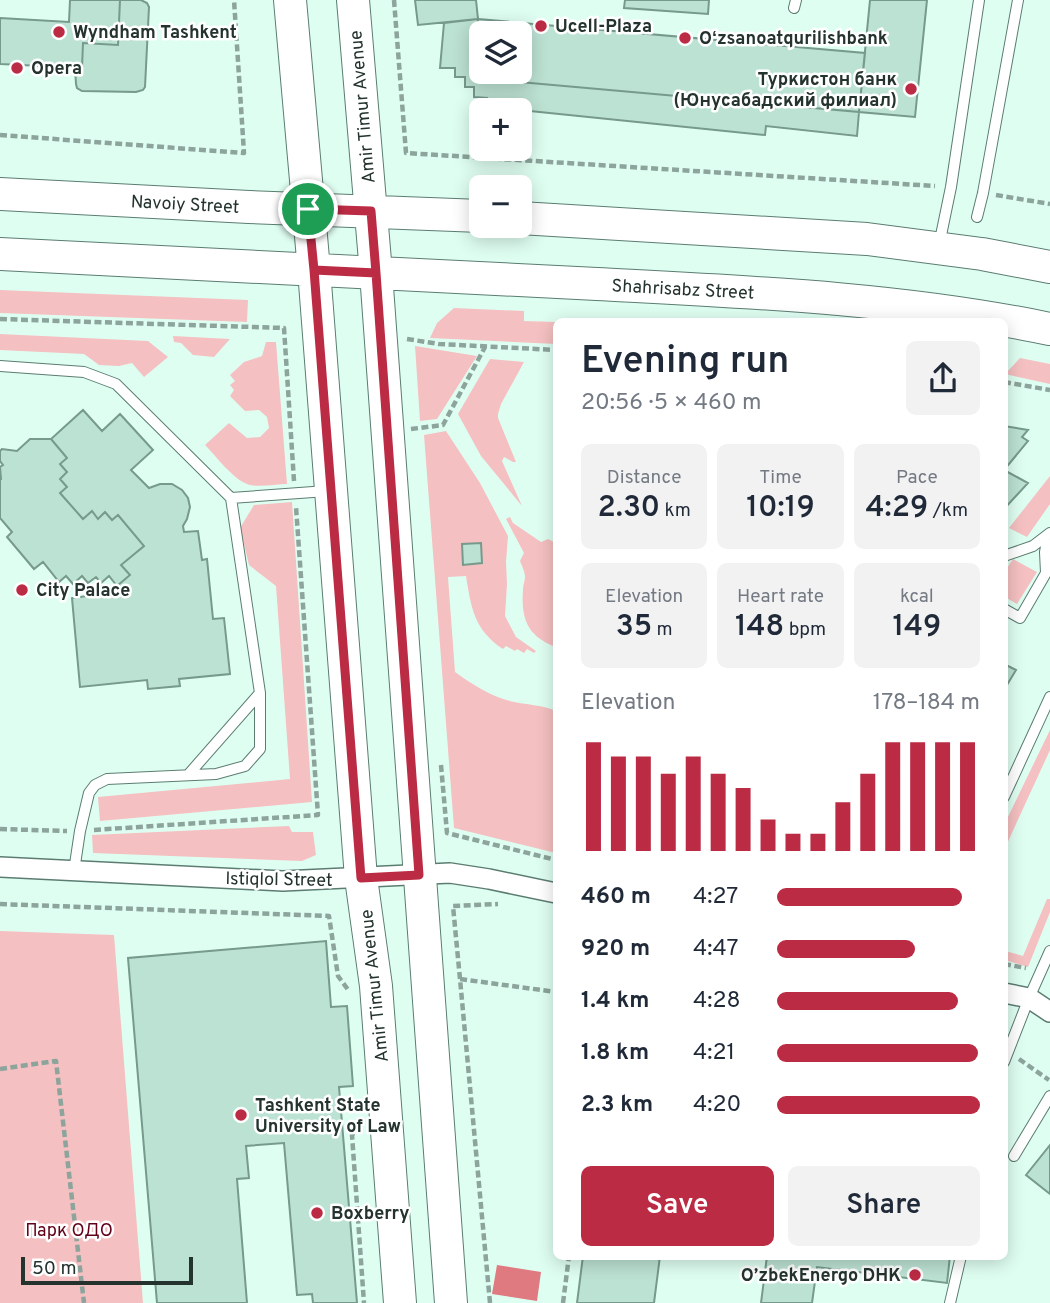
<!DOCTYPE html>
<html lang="en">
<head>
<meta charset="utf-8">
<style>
	:root { --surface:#fff; --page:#f2f2f3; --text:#1f2937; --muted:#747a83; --accent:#bc2b44 }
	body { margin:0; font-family:Overpass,sans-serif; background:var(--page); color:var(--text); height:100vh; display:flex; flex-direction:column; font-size:26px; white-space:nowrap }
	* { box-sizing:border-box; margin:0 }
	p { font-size:23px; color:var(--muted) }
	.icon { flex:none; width:38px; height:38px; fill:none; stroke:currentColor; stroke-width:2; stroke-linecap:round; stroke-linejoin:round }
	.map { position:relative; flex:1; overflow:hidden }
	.side { position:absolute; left:553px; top:318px; width:455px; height:942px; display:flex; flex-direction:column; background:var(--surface); border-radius:10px; box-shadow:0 4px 18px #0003 }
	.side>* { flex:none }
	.tools { position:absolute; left:469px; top:21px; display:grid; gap:14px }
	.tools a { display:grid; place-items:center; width:63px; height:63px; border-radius:10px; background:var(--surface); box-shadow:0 4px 18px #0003; font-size:35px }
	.scale { position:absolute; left:21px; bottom:18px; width:172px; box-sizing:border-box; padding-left:7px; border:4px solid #24332e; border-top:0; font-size:19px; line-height:24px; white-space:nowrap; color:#24332e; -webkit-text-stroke:5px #fff; paint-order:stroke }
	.pin { position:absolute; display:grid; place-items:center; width:60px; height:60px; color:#fff; margin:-30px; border:4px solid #fff; border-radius:50%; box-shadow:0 2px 7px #0007 }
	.round { display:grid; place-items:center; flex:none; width:74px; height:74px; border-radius:10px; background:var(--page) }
	.overview { display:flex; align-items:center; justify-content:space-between; height:119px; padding:0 28px }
	h1 { font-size:38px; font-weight:600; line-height:52px }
	.figures { display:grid; grid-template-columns:repeat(3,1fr); gap:10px; height:119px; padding:7px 28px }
	.figures div { display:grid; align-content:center; border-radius:10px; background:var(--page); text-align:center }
	.figures b { font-size:30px; font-weight:600 }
	.figures small { font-size:19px; font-weight:400 }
	.figures p { font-size:19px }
	.chart { height:196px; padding:14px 28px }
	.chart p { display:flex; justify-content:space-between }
	.chart svg { width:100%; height:126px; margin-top:7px; stroke:var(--accent); stroke-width:6 }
	.action { display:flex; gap:14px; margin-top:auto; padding:14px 28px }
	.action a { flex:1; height:80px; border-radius:10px; background:var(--accent); color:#fff; font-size:28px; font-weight:600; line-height:80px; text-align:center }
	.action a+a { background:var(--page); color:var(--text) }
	ul { padding:0 28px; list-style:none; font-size:23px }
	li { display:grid; grid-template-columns:112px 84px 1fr; align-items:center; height:52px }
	li i { height:18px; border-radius:9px; background:var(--accent) }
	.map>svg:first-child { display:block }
	.green { fill:#f5c0c1 }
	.water { fill:#df7a81 }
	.building { fill:#bce2d3; stroke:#769a8c; stroke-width:2; fill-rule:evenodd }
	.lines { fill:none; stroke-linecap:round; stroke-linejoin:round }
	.lane-casing { stroke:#5b7d71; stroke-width:12 }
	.street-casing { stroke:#5b7d71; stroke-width:22 }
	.primary-casing { stroke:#5b7d71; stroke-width:34 }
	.path { stroke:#8ca49b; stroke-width:4.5; stroke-dasharray:7 3.5; stroke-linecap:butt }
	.lane { stroke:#fff; stroke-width:10 }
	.street { stroke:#fff; stroke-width:19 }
	.primary { stroke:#fff; stroke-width:32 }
	.route-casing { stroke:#fff; stroke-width:14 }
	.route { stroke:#bc2b44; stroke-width:9 }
	.poi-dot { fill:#bc2b44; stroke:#fff; stroke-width:2.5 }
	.labels { text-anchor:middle; stroke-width:5; stroke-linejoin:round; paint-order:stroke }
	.poi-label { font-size:18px; font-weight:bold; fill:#24332e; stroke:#fff; text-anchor:start }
	.street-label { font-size:18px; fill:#24332e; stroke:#fff }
	.park-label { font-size:18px; fill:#600019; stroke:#fff }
</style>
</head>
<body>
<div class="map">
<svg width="1050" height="1303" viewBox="0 0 1050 1303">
	<rect width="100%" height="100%" fill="#dffef2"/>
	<!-- green -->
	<path class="green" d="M0,290L248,300L247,322L0,313Z
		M454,308L524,311V321L556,322V344L430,338L437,323Z
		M0,334L148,341L168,357L144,377L132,363L119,366L99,365L84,354L0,350Z
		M173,336L230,339L214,357L193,355L181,343L174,342Z
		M266,342H276L287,484C275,484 258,488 247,484C233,479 215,455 205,445L229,423L247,438L260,437L269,428L267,417L259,410L245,411L230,396L234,390L230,385L235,381L230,375L244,362L262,356Z
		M415,346L477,356L437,419L420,421Z
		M1020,358L1050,364V384L1005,374Z
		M490,359L524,362L501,404L498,414V418L516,462H513L504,457L502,461L522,506L481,456L458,414Z
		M446,431L480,483L508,536L506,562L507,584L505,616L516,637L536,651L534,653L527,649L524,653L517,649L515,651L506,646L503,649C474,630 471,607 466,576L448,577L455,672C473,685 492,697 514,702C528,705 543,705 556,711V853L454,828L424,435Z
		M1050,476V504L1027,537L1009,528Z
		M292,502L312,802L100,821L98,797L290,779L276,586L249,565L240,528L254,505Z
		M510,517L513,523L541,542L548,539L556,543V647C527,636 521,619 523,589C523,585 525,581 525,577C525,572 522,566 520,561L524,553L506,519Z
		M1013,559L1037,572L1017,604L1005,597V571Z
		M1050,730V750L1005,848V823Z
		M289,826L292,832H313L316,855L302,861L93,853L92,835Z
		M1047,899H1050V912L1028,967L1005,960V951L1023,956Z
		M0,931L114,935L143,1303H0Z"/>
	<!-- water -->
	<path class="water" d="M497,1265L541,1272L537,1301L492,1294Z"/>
	<!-- building -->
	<path class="building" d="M70,0H120L118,45L83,43L82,68L0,64V18L69,22Z
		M120,0H141L147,3L149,7L145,87L143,90L136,92L82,91L77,88L76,84L75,67L82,68L83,43L118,45Z
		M415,0H476L478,19L418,25Z
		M625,0H709L708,14L624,8Z
		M870,0H927L915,117L859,112Z
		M478,19L865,53L859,112L473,78ZM481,33H520V72H481Z
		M478,19L473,78L859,112L857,136L766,126L765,135L520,110L485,108L487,98L474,97V87H465V77H455V68H440L444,23Z
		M83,410L102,431L120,414L153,450L131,470L149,488L160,484H172L182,490L188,498L190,507L187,519L183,526L184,532L198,531L202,560L207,559L213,619L224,618L230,674L179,679L180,686L148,689L147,680L80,687L72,598L116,592L117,586L130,575L121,565L144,546L118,515L112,520L105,512L98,519L92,511L83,519L60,493L67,487L60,479L67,472L60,464L67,458L51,439Z
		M1004,426L1028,430L1022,437L1028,441L1004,470Z
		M30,439H51L67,458L60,464L67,472L60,479L67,487L60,493L83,519L92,511L98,519L105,512L112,520L118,515L144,546L121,565L130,575L117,586L109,576L101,583L96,577L88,583L82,576L73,584L66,576L59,582L43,562L34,569L7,537L12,532L0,518V480L1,479L0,467L3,465L0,461V451L2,449L17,451Z
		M1004,470L1028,483L1004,509Z
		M481,543L482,563L463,565L462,544Z
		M1004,664L1016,670L1004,690Z
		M326,941L331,1007L347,1006L353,1086L339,1087L357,1303H313L312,1294L297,1295L284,1143L246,1146L249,1178L237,1179L247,1303H157L128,958Z
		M1050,1145V1194L1026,1175Z
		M583,1256H660L654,1303H577Z
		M767,1256H950L947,1283L817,1267L812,1303H761Z"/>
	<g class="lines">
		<!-- lane casing -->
		<g class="lane-casing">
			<path id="lane" d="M794,8L796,0
				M977,217L983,193L1018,0
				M939,245L951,187L979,0
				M0,366L84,372L116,384L231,498L327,491
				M1004,556L1033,546L1050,533
				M1004,609L1020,618L1046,573L1045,552L1048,535
				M188,775L260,693
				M1004,797L1050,697
				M74,871L80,831L89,793L95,785L107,779L216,774L245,766L260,749V693L231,498
				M1004,1062L1029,998L1050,951
				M1014,1156L1050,1096
				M950,1303L961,1256"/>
		</g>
		<!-- street casing -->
		<g class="street-casing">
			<path id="street" d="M0,867L283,881L450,873L489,879L556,893
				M1004,993L1029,998L1050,1012"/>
		</g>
		<!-- primary casing -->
		<g class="primary-casing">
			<path id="primary" d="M290,0L314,270L361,878L376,986L400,1303
				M353,0L376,273L451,1303
				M0,194L249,207L481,216
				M520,218L867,239L982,254L1050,267
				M0,254C199,264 398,274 597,284C749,292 901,298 1050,329"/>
		</g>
		<!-- path -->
		<path class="path" d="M394,0L406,153L935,186
			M0,135L244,153L234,0
			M996,195L1050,204
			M0,319L284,328L294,481
			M407,339L439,344L556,350
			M1004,382L1050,390
			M411,429L443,425L485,347
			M441,765L447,833L556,860
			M0,829L67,831
			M94,830L318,815L296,507
			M0,904L329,916L338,976L349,991
			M1004,964L1026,968
			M460,979L453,906L498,904
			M1019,1059L1049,1080
			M0,1069L56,1061L84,1303
			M361,1126L352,1135L364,1303
			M490,1303L460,979L556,992
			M563,1303L569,1256"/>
		<!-- lane -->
		<use href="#lane" class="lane"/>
		<!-- street -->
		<use href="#street" class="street"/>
		<!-- primary -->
		<use href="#primary" class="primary"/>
	</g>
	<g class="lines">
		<!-- route casing -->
		<g class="route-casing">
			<path id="route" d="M308,209L314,270L376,273L419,875L361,878L314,270L376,273L371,211L308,209"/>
		</g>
		<!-- route -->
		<use href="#route" class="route"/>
	</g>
	<!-- markers -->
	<g class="poi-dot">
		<circle cx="541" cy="26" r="7"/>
		<circle cx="59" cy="32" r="7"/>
		<circle cx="685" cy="38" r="7"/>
		<circle cx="17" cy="68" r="7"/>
		<circle cx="911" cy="89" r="7"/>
		<circle cx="22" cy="590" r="7"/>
		<circle cx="241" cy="1115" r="7"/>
		<circle cx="317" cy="1213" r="7"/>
		<circle cx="915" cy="1275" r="7"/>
	</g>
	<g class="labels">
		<!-- poi labels -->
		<g class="poi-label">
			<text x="555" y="32">Ucell-Plaza</text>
			<text x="73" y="38">Wyndham Tashkent</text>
			<text x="699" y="44">Oʻzsanoatqurilishbank</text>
			<text x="31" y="74">Opera</text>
			<text x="897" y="85" text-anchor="end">Туркистон банк<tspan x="897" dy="21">(Юнусабадский филиал)</tspan></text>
			<text x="36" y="596">City Palace</text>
			<text x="255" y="1111">Tashkent State<tspan x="255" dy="21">University of Law</tspan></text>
			<text x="331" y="1219">Boxberry</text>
			<text x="901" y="1281" text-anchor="end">O’zbekEnergo DHK</text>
		</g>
		<!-- street labels -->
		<g class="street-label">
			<text transform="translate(362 107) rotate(-95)" y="6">Amir Timur Avenue</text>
			<text transform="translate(185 204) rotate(3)" y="6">Navoiy Street</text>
			<text transform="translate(683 289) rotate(3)" y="6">Shahrisabz Street</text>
			<text transform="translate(279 879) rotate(1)" y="6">Istiqlol Street</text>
			<text transform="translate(374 986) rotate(-96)" y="6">Amir Timur Avenue</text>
		</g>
		<!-- park labels -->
		<g class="park-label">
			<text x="69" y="1236">Парк ОДО</text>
		</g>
	</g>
</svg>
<div class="tools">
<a><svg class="icon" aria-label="layers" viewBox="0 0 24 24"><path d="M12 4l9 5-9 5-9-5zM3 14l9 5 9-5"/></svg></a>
<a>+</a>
<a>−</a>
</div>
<div class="scale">50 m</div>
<div class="pin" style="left:308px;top:209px;background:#1e9e55"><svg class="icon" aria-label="arrive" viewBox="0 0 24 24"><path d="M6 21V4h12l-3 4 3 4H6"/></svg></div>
<section class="side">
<div class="overview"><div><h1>Evening run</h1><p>20:56 · 5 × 460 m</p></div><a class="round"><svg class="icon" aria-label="share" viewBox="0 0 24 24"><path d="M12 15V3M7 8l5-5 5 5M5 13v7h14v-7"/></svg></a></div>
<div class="figures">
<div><p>Distance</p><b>2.30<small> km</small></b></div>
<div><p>Time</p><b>10:19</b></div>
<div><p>Pace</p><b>4:29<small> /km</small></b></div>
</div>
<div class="figures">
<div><p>Elevation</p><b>35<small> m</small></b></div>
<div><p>Heart rate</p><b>148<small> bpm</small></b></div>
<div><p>kcal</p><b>149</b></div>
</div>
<div class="chart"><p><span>Elevation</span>178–184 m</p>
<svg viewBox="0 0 160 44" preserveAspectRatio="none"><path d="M5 44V6M15 44V11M25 44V11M35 44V17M45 44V11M55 44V17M65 44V22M75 44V33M85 44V38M95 44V38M105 44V27M115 44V17M125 44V6M135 44V6M145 44V6M155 44V6"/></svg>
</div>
<ul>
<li><b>460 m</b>4:27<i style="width:91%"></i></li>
<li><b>920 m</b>4:47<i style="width:68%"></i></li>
<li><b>1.4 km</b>4:28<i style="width:89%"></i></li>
<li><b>1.8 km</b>4:21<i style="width:99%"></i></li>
<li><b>2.3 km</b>4:20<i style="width:100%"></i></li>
</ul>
<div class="action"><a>Save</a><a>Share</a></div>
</section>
</div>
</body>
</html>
